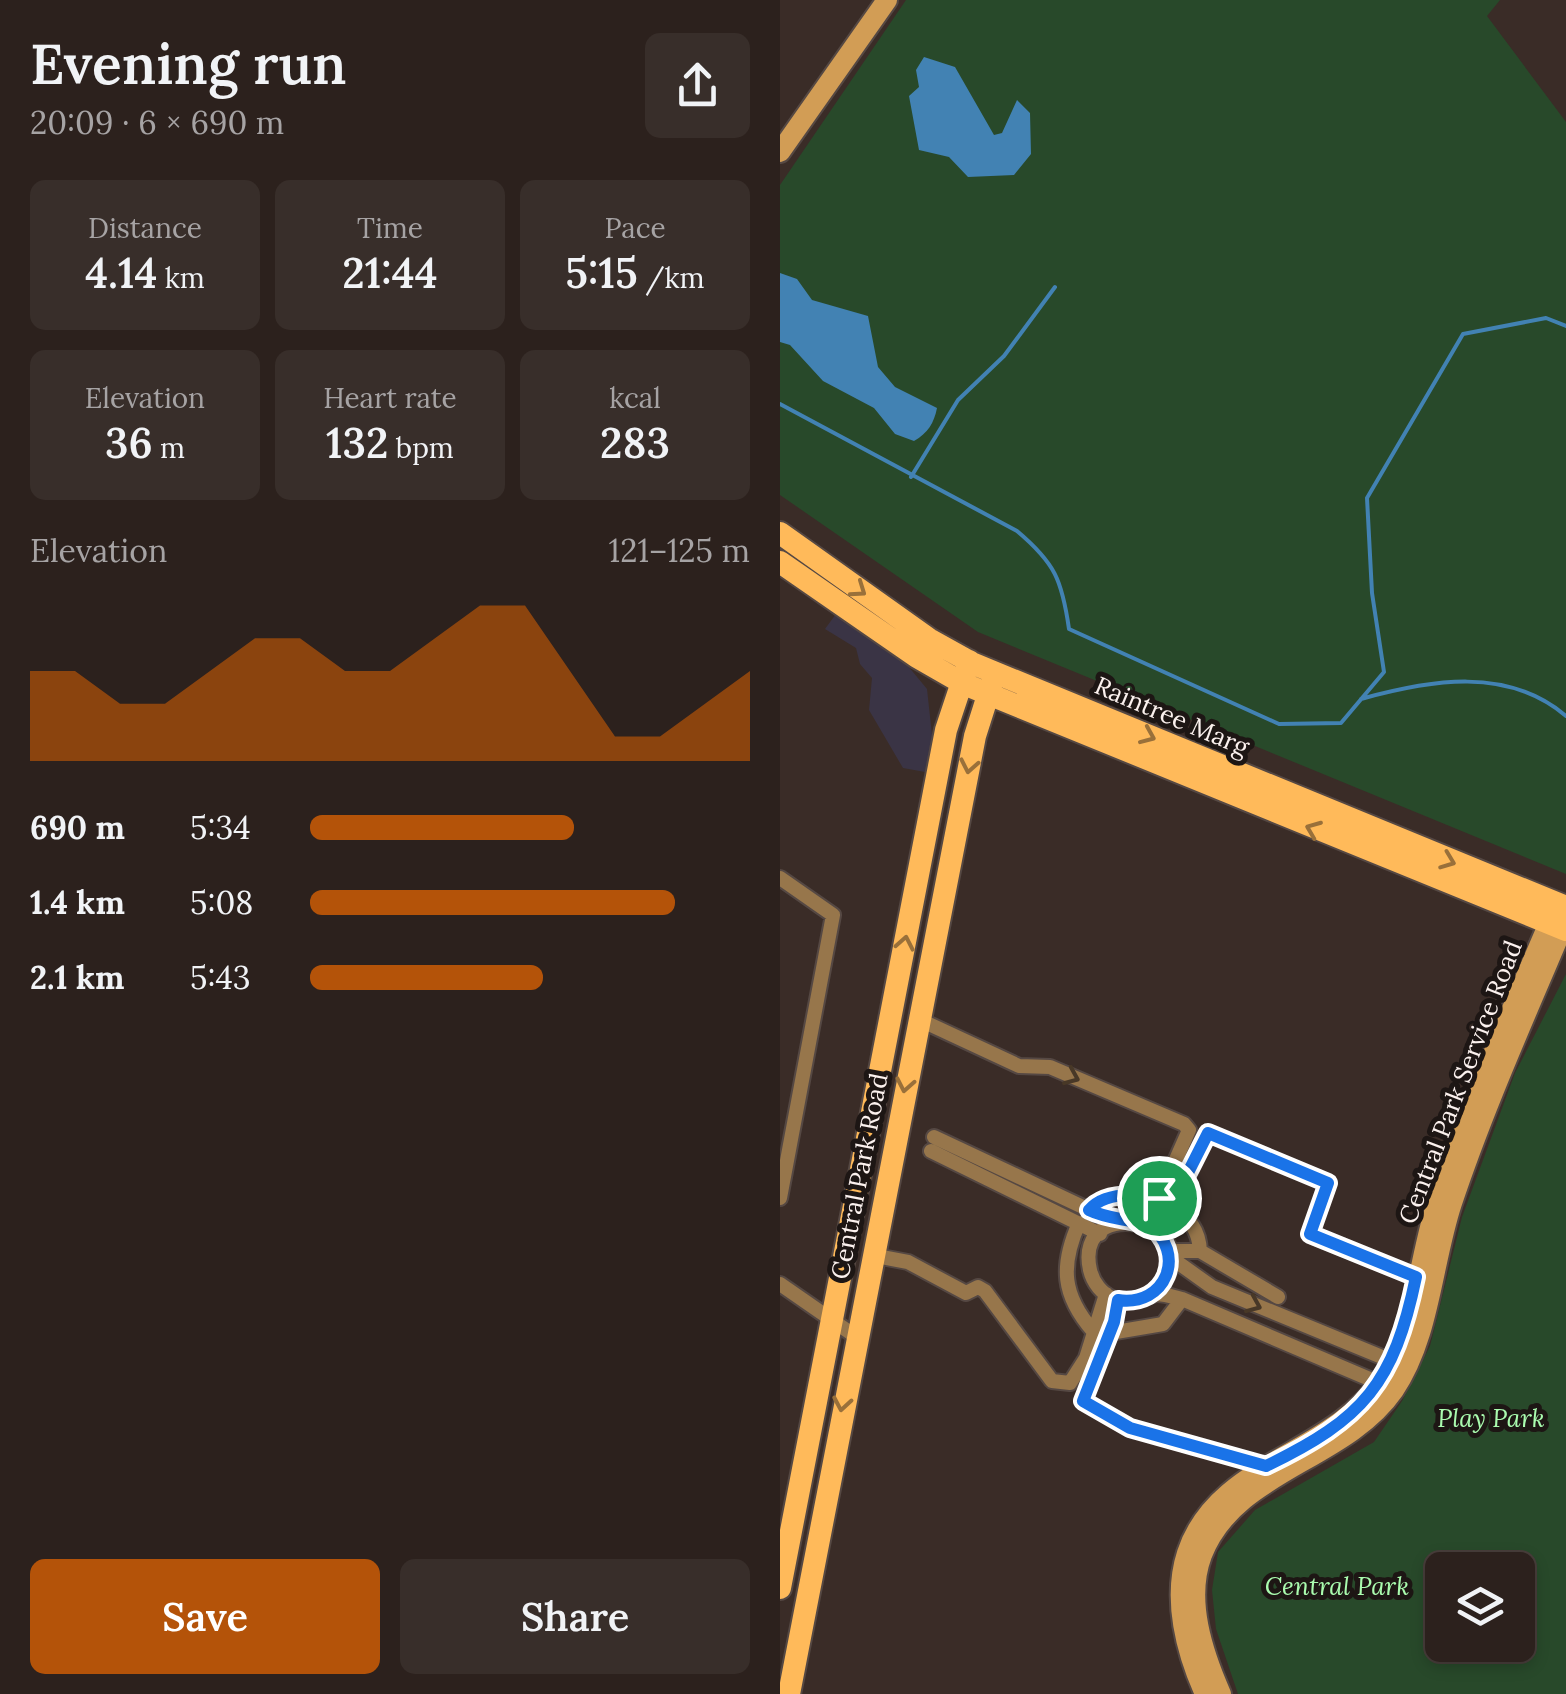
<!DOCTYPE html>
<html lang="en">
<head>
<meta charset="utf-8">
<style>
	:root { --surface:#2c211d; --page:#382e2a; --text:#f1f3f6; --muted:#a6a3a4; --line:#483e3b; --accent:#b45309 }
	body { margin:0; font-family:Lora,serif; background:var(--page); color:var(--text); height:100vh; display:flex; flex-direction:column; font-size:38px; white-space:nowrap }
	* { box-sizing:border-box; margin:0 }
	p { font-size:32px; color:var(--muted) }
	.icon { flex:none; width:55px; height:55px; fill:none; stroke:currentColor; stroke-width:2; stroke-linecap:round; stroke-linejoin:round }
	.map { position:relative; flex:1; overflow:hidden }
	.details { display:flex; flex-direction:column; background:var(--surface); width:780px }
	.details>* { flex:none }
	.tools { position:absolute; left:645px; top:1552px; display:grid; gap:20px }
	.tools a { display:grid; place-items:center; width:110px; height:110px; border-radius:15px; background:var(--surface); box-shadow:0 5px 15px #0003,0 0 0 2px var(--line); font-size:50px }
	.pin { position:absolute; display:grid; place-items:center; width:85px; height:85px; color:#fff; margin:-42px; border:5px solid #fff; border-radius:50%; box-shadow:0 2px 10px #0007 }
	.round { display:grid; place-items:center; flex:none; width:105px; height:105px; border-radius:15px; background:var(--page) }
	.overview { display:flex; align-items:center; justify-content:space-between; height:170px; padding:0 30px }
	h1 { font-size:55px; font-weight:600; line-height:75px }
	.stats { display:grid; grid-template-columns:repeat(3,1fr); gap:15px; height:170px; padding:10px 30px }
	.stats div { display:grid; align-content:center; border-radius:15px; background:var(--page); text-align:center }
	.stats b { font-size:42px; font-weight:600 }
	.stats small { font-size:28px; font-weight:400 }
	.stats p { font-size:28px }
	.chart { height:280px; padding:20px 30px }
	.chart p { display:flex; justify-content:space-between }
	.chart svg { width:100%; height:180px; margin-top:10px; fill:var(--accent); opacity:.7 }
	.action { display:flex; gap:20px; margin-top:auto; padding:20px 30px }
	.action a { flex:1; height:115px; border-radius:15px; background:var(--accent); color:#fff; font-size:40px; font-weight:600; line-height:115px; text-align:center }
	.action a+a { background:var(--page); color:var(--text) }
	ul { padding:0 30px; list-style:none; font-size:32px }
	li { display:grid; grid-template-columns:160px 120px 1fr; align-items:center; height:75px }
	li i { height:25px; border-radius:12px; background:var(--accent) }
	main { display:flex; flex:1; min-height:0 }
	.map>svg:first-child { display:block }
	.commercial { fill:#3a3445 }
	.green { fill:#28492a; fill-rule:evenodd }
	.water { fill:#4282b3 }
	.lines { fill:none; stroke-linecap:round; stroke-linejoin:round }
	.stream { stroke:#4282b3; stroke-width:4 }
	.street-casing { stroke:#554843; stroke-width:18 }
	.secondary-casing { stroke:#554843; stroke-width:24 }
	.primary-casing { stroke:#554843; stroke-width:26 }
	.street { stroke:#97764b; stroke-width:14 }
	.secondary { stroke:#d29d55; stroke-width:20 }
	.primary { stroke:#ffba5a; stroke-width:22 }
	.oneway { stroke:#99703a }
	.oneway2 { stroke:#483827 }
	.route-casing { stroke:#fff; stroke-width:20 }
	.route { stroke:#1a73e8; stroke-width:12 }
	.labels { text-anchor:middle; stroke-width:10; stroke-linejoin:round; paint-order:stroke }
	.street-label { font-size:25px; fill:#fbf1ee; stroke:#1d1614 }
	.park-label { font-size:25px; font-style:italic; fill:#aafcaf; stroke:#1d1614 }
</style>
</head>
<body>
<main>
<section class="details">
<div class="overview"><div><h1>Evening run</h1><p>20:09 · 6 × 690 m</p></div><a class="round"><svg class="icon" aria-label="share" viewBox="0 0 24 24"><path d="M12 15V3M7 8l5-5 5 5M5 13v7h14v-7"/></svg></a></div>
<div class="stats">
<div><p>Distance</p><b>4.14<small> km</small></b></div>
<div><p>Time</p><b>21:44</b></div>
<div><p>Pace</p><b>5:15<small> /km</small></b></div>
</div>
<div class="stats">
<div><p>Elevation</p><b>36<small> m</small></b></div>
<div><p>Heart rate</p><b>132<small> bpm</small></b></div>
<div><p>kcal</p><b>283</b></div>
</div>
<div class="chart"><p><span>Elevation</span>121–125 m</p>
<svg viewBox="0 0 160 44" preserveAspectRatio="none"><path d="M0 44V22L10 22L20 30L30 30L40 22L50 14L60 14L70 22L80 22L90 14L100 6L110 6L120 22L130 38L140 38L150 30L160 22V44z"/></svg>
</div>
<ul>
<li><b>690 m</b>5:34<i style="width:60%"></i></li>
<li><b>1.4 km</b>5:08<i style="width:83%"></i></li>
<li><b>2.1 km</b>5:43<i style="width:53%"></i></li>
</ul>
<div class="action"><a>Save</a><a>Share</a></div>
</section>
<div class="map">
<svg width="786" height="1694" viewBox="0 0 786 1694">
	<rect width="100%" height="100%" fill="#3a2c27"/>
	<!-- commercial -->
	<path class="commercial" d="M56,614L118,654L147,689L155,762L145,772L123,768L89,710L92,678L80,664L76,648L45,629Z"/>
	<!-- green -->
	<path class="green" d="M126,0H720L707,16L786,122V874L198,632L0,495V185Z
		M786,974V1694H458L436,1629L432,1590L438,1552L475,1510L594,1442L622,1401L650,1346L682,1217L735,1073ZM738,1570V1645H662V1570Z"/>
	<!-- water -->
	<path class="water" d="M144,57L175,67L214,135L222,133L237,100L250,113L251,154L234,175L188,177L169,157L139,150L129,96L139,87L136,70Z
		M0,273L17,279L32,300L88,316L98,367L115,387L157,408C154,423 148,433 134,441L115,434L94,408L43,381L10,345L0,342Z"/>
	<g class="lines">
		<!-- stream -->
		<path class="stream" d="M0,404L237,531C275,563 282,580 289,629L499,724L561,723L604,672L592,593L587,498L683,334L766,318L786,326
			M131,477L178,400L224,356L275,287
			M581,699C650,680 727,666 786,716"/>
		<!-- street casing -->
		<g class="street-casing">
			<path id="street" d="M0,878L53,915L0,1198
				M138,1019L239,1066L270,1067L404,1124L409,1130L367,1225
				M154,1137L337,1223
				M151,1151L320,1234
				M394,1207C410,1220 419,1230 420,1251
				M309,1210C325,1191 357,1194 379,1199
				M299,1223C280,1266 282,1295 313,1331
				M379,1232L428,1133L547,1183L530,1235L636,1277
				M388,1251H420L498,1297
				M91,1255L128,1262L186,1293L198,1287L205,1291L272,1381L290,1383L306,1358L326,1294
				M390,1257L432,1287L619,1364
				M0,1284L75,1336
				M375,1293C440,1222 292,1190 310,1270C313,1283 322,1294 334,1299C349,1304 358,1299 372,1295C380,1292 393,1297 402,1299L606,1386
				M337,1300L335,1322L303,1401L350,1428L487,1466
				M330,1333L383,1324L402,1299"/>
		</g>
		<!-- secondary casing -->
		<g class="secondary-casing">
			<path id="secondary" d="M0,152L107,0
				M425,1694C406,1652 392,1599 407,1553C437,1462 551,1455 602,1380C635,1333 639,1255 658,1199C689,1105 730,1014 769,923
				M441,1694C423,1653 405,1600 422,1555C455,1470 564,1462 614,1390C650,1337 652,1263 672,1203C703,1110 744,1019 782,929"/>
		</g>
		<!-- primary casing -->
		<g class="primary-casing">
			<path id="primary" d="M0,533L149,639L194,664L786,907
				M0,562L137,657L184,684L786,930
				M0,1588L166,730L189,661
				M9,1694L195,736L215,673"/>
		</g>
		<!-- street -->
		<use href="#street" class="street"/>
		<!-- secondary -->
		<use href="#secondary" class="secondary"/>
		<!-- primary -->
		<use href="#primary" class="primary"/>
	</g>
	<!-- one-way arrows -->
	<defs><path id="oneway-chevron" d="M-2-3.5L2.5 0L-2 3.5" fill="none" stroke-width="1.6" stroke-linecap="round" stroke-linejoin="round" transform="scale(2.5)"/></defs>
	<g class="oneway">
		<use href="#oneway-chevron" transform="translate(79 590) rotate(35)"/>
		<use href="#oneway-chevron" transform="translate(368 736) rotate(23)"/>
		<use href="#oneway-chevron" transform="translate(189 766) rotate(101)"/>
		<use href="#oneway-chevron" transform="translate(533 829) rotate(-158)"/>
		<use href="#oneway-chevron" transform="translate(668 861) rotate(21)"/>
		<use href="#oneway-chevron" transform="translate(125 943) rotate(-79)"/>
		<use href="#oneway-chevron" transform="translate(125 1085) rotate(101)"/>
		<use href="#oneway-chevron" transform="translate(62 1404) rotate(100)"/>
	</g>
	<g class="oneway2">
		<use href="#oneway-chevron" transform="translate(292 1077) rotate(23)"/>
		<use href="#oneway-chevron" transform="translate(474 1305) rotate(23)"/>
	</g>
	<g class="lines">
		<!-- route casing -->
		<g class="route-casing">
			<path id="route" d="M379,1198L368,1224C408,1253 386,1307 338,1300L334,1322L303,1401L350,1428L486,1466C584,1419 614,1383 636,1277L530,1234L548,1183L428,1133L378,1232C357,1217 334,1222 309,1210C325,1191 357,1194 379,1198"/>
		</g>
		<!-- route -->
		<use href="#route" class="route"/>
	</g>
	<g class="labels">
		<!-- street labels -->
		<g class="street-label">
			<text transform="translate(392 716) rotate(23)" y="9">Raintree Marg</text>
			<text transform="translate(680 1082) rotate(-69)" y="9">Central Park Service Road</text>
			<text transform="translate(79 1176) rotate(-79)" y="9">Central Park Road</text>
		</g>
		<!-- park labels -->
		<g class="park-label">
			<text x="711" y="1427">Play Park</text>
			<text x="557" y="1595">Central Park</text>
		</g>
	</g>
</svg>
<div class="tools">
<a><svg class="icon" aria-label="layers" viewBox="0 0 24 24"><path d="M12 4l9 5-9 5-9-5zM3 14l9 5 9-5"/></svg></a>
</div>
<div class="pin" style="left:379px;top:1198px;background:#1e9e55"><svg class="icon" aria-label="arrive" viewBox="0 0 24 24"><path d="M6 21V4h12l-3 4 3 4H6"/></svg></div>
</div>
</main>
</body>
</html>
